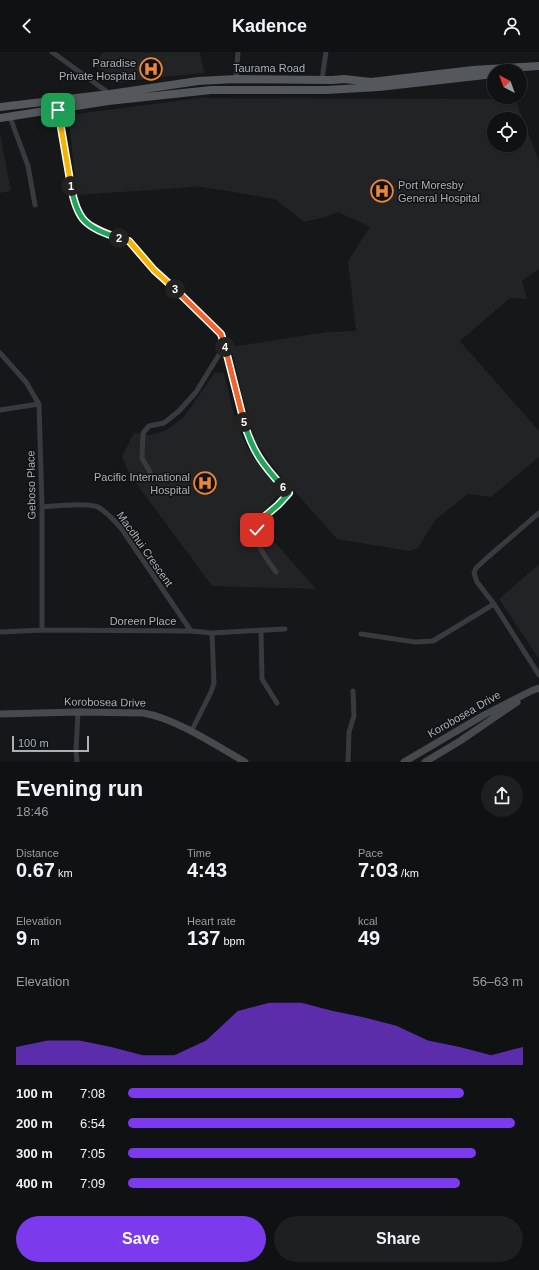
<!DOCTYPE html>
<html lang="en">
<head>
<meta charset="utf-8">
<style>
	:root { --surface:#101112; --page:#1e1f20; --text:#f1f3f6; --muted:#9c9d9f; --line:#303132; --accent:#7c3aed }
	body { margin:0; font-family:Helvetica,sans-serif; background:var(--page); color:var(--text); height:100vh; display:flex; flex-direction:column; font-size:15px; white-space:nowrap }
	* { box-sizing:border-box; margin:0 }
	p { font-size:13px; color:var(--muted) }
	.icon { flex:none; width:22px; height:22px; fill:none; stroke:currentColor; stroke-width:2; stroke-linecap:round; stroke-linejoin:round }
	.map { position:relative; height:710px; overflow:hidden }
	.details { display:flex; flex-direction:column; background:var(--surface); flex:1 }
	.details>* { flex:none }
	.needle { width:26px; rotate:319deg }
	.tools { position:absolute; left:487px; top:12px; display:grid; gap:8px }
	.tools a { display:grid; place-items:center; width:40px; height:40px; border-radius:50%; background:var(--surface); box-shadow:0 1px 3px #0004,0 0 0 1px var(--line); font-size:20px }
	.scale { position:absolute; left:12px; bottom:10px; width:77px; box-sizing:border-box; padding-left:4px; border:2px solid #a9b1b8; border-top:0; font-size:11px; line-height:14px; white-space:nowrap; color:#a9b1b8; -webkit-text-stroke:3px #111213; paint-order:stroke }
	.pin { position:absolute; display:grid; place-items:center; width:34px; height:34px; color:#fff; margin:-17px; border-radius:8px; box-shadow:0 2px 6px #0006 }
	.km { position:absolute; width:20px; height:20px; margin:-10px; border-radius:50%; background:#222; color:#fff; font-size:11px; line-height:20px; text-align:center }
	.round { display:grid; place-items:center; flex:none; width:42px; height:42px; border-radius:21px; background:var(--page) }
	.headline { display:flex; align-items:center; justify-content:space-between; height:68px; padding:0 16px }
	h1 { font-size:22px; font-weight:700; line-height:30px }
	.stats { display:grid; grid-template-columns:repeat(3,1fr); gap:6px; height:68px; padding:4px 16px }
	.stats div { display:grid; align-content:center }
	.stats b { font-size:20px; font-weight:700 }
	.stats small { font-size:11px; font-weight:400 }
	.stats p { font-size:11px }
	.chart { height:112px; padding:8px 16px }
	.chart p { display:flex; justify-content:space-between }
	.chart svg { width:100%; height:72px; margin-top:4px; fill:var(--accent); opacity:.7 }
	.action { display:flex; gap:8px; margin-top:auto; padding:8px 16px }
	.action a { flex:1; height:46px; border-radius:24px; background:var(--accent); color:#fff; font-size:16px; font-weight:700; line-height:46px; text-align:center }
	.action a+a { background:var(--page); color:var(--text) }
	ul { padding:0 16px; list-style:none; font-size:13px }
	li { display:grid; grid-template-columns:64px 48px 1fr; align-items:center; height:30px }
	li i { height:10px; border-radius:5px; background:var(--accent) }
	header { display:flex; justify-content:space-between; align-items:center; height:52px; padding:0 16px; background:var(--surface); font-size:18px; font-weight:700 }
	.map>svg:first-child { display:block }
	.built { fill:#222325; fill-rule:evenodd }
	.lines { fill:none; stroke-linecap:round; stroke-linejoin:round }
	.minor { stroke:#383a3d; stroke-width:5 }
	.secondary { stroke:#46494d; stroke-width:7 }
	.primary { stroke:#54585c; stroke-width:8 }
	.split-1-casing { stroke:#fff; stroke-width:8 }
	.split-2-casing { stroke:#fff; stroke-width:8 }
	.split-3-casing { stroke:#fff; stroke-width:8 }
	.split-4-casing { stroke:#fff; stroke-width:8 }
	.split-5-casing { stroke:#fff; stroke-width:8 }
	.split-6-casing { stroke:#fff; stroke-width:8 }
	.split-7-casing { stroke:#fff; stroke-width:8 }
	.split-1 { stroke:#f5b400; stroke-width:5 }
	.split-2 { stroke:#22a559; stroke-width:5 }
	.split-3 { stroke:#f5b400; stroke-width:5 }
	.split-4 { stroke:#f0652b; stroke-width:5 }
	.split-5 { stroke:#f0652b; stroke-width:5 }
	.split-6 { stroke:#22a559; stroke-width:5 }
	.split-7 { stroke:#22a559; stroke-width:5 }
	.labels { text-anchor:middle; stroke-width:3; stroke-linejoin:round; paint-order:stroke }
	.poi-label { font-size:11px; fill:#a9b1b8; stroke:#111213; text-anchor:end }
	.street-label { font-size:11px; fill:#a9b1b8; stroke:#111213 }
</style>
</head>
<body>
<header><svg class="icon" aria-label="back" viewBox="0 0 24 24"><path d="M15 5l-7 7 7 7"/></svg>Kadence<svg class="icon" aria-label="person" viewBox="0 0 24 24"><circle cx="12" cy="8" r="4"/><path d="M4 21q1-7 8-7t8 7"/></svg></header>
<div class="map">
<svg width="539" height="710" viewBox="0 0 539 710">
	<rect width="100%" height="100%" fill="#161718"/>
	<!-- built -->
	<path class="built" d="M104,0H143L145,1L155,0H200L204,21L146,27L119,31L93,12Z
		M199,46L515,47L539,109V217L522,229L527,247L510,246L460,289L539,379V405L491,445L468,442L435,468L418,496L409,499L337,487L279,422L256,391L245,354L231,295L327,280L356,279L348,209L370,175L338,160L325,165L304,170L275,147L196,134L194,135L77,143L68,63ZM494,67H520V93H494Z
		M0,81L11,139L0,141Z
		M215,320L224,321L235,367L247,396L281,439L256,469L316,537L212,534L130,423L122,405L134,381L151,383L165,379L184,365Z
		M539,512V607L499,547Z"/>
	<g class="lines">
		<!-- minor -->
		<path class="minor" d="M52,0L110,42
			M236,27L238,0
			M322,27L326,0
			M56,55L74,151L79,162L85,170L95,177L129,189L154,218L190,251L221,282L245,373L251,391L256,402L265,415L289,441C285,445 281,450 276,455C272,458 268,461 264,465C248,484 264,504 276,520
			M10,65L28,114L35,153
			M0,301L26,330L39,352L42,455V578
			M0,358L39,352
			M150,420L142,406L143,381L149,374L164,371L179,359L196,340L225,293
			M42,455C54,454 88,450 98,455C107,460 114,468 121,476L191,579
			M494,552L477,530L474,521L476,516L488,505L539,461
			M261,578L262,627L277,651
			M0,580L42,578L191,579L212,581L285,577
			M361,582L415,590L433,589L494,552L539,623
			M191,680L211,640L214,631L212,581
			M77,710L76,699L78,660
			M348,710L349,680L354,664L353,639"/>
		<!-- secondary -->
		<path class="secondary" d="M0,662L78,660L143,661C175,666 217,694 245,710
			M404,710L484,663L531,639L539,636
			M425,710L460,689L517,650"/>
		<!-- primary -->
		<path class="primary" d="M0,55L110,42L198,29L236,27L332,28L344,27L371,30L473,18L539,14
			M0,66L108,49L211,38H326L379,35L494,22"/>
	</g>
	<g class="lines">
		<!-- split-1 casing -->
		<g class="split-1-casing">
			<path id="split-1" d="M58,58L71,134"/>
		</g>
		<!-- split-2 casing -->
		<g class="split-2-casing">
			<path id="split-2" d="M71,134C77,169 86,175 119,186"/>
		</g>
		<!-- split-3 casing -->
		<g class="split-3-casing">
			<path id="split-3" d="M119,186L129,189L154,218L175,237"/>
		</g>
		<!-- split-4 casing -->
		<g class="split-4-casing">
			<path id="split-4" d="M175,237L221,282L225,295"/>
		</g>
		<!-- split-5 casing -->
		<g class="split-5-casing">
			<path id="split-5" d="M225,295L244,370"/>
		</g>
		<!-- split-6 casing -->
		<g class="split-6-casing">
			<path id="split-6" d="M244,370C252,399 263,413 283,435"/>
		</g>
		<!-- split-7 casing -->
		<g class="split-7-casing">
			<path id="split-7" d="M257,478L264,465L278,453L289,441L283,435"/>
		</g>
		<!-- split-1 -->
		<use href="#split-1" class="split-1"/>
		<!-- split-2 -->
		<use href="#split-2" class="split-2"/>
		<!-- split-3 -->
		<use href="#split-3" class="split-3"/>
		<!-- split-4 -->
		<use href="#split-4" class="split-4"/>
		<!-- split-5 -->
		<use href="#split-5" class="split-5"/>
		<!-- split-6 -->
		<use href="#split-6" class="split-6"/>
		<!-- split-7 -->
		<use href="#split-7" class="split-7"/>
	</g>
	<!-- icons -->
	<defs>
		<g id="hospital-ring" transform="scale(1.15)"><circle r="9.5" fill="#111213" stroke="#ee8639" stroke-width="1.5"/><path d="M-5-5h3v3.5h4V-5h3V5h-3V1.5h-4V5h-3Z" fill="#ee8639"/></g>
	</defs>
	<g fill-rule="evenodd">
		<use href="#hospital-ring" x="151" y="17"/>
		<use href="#hospital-ring" x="382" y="139"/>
		<use href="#hospital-ring" x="205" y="431"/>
	</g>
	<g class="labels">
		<!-- poi labels -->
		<g class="poi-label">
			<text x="136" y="15">Paradise<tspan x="136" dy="13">Private Hospital</tspan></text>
			<text x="398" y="137" text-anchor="start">Port Moresby<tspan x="398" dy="13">General Hospital</tspan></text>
			<text x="190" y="429">Pacific International<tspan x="190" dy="13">Hospital</tspan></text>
		</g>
		<!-- street labels -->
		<g class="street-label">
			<text x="269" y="20">Taurama Road</text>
			<text transform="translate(31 433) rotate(-91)" y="4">Geboso Place</text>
			<text transform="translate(145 497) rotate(55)" y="4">Macdhui Crescent</text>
			<text x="143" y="573">Doreen Place</text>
			<text transform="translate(105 650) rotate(1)" y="4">Korobosea Drive</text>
			<text transform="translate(464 662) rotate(-30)" y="4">Korobosea Drive</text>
		</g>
	</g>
</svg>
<div class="tools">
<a><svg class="needle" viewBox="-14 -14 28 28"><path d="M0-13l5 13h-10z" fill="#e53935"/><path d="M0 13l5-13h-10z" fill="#9c9d9f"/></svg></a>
<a><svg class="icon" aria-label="locate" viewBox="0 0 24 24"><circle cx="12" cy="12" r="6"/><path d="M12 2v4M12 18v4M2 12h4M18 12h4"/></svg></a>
</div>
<div class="scale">100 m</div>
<div class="pin" style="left:58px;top:58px;background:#1e9e55"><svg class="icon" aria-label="arrive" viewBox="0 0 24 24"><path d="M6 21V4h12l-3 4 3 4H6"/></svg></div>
<div class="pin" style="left:257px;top:478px;background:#d93025"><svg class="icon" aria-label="check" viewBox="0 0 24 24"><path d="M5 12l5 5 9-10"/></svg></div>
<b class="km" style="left:71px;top:134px">1</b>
<b class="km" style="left:119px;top:186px">2</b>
<b class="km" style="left:175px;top:237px">3</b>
<b class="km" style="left:225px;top:295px">4</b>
<b class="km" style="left:244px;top:370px">5</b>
<b class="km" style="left:283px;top:435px">6</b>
</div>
<section class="details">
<div class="headline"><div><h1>Evening run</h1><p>18:46</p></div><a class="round"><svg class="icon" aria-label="share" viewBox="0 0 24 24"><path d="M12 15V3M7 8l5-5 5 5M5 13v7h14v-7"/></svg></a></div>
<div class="stats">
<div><p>Distance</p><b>0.67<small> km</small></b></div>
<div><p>Time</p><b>4:43</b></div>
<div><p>Pace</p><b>7:03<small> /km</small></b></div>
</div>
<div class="stats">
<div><p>Elevation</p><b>9<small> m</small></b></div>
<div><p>Heart rate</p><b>137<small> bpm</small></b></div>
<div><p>kcal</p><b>49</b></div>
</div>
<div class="chart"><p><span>Elevation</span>56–63 m</p>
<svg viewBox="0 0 160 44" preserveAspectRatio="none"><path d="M0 44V33L10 29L20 29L30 33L40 38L50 38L60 29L70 11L80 6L90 6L100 11L110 15L120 20L130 29L140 33L150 38L160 33V44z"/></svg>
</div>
<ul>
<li><b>100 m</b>7:08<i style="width:85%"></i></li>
<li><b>200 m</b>6:54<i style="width:98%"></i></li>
<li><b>300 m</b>7:05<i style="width:88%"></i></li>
<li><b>400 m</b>7:09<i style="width:84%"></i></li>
</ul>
<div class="action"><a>Save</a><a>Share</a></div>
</section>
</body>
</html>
